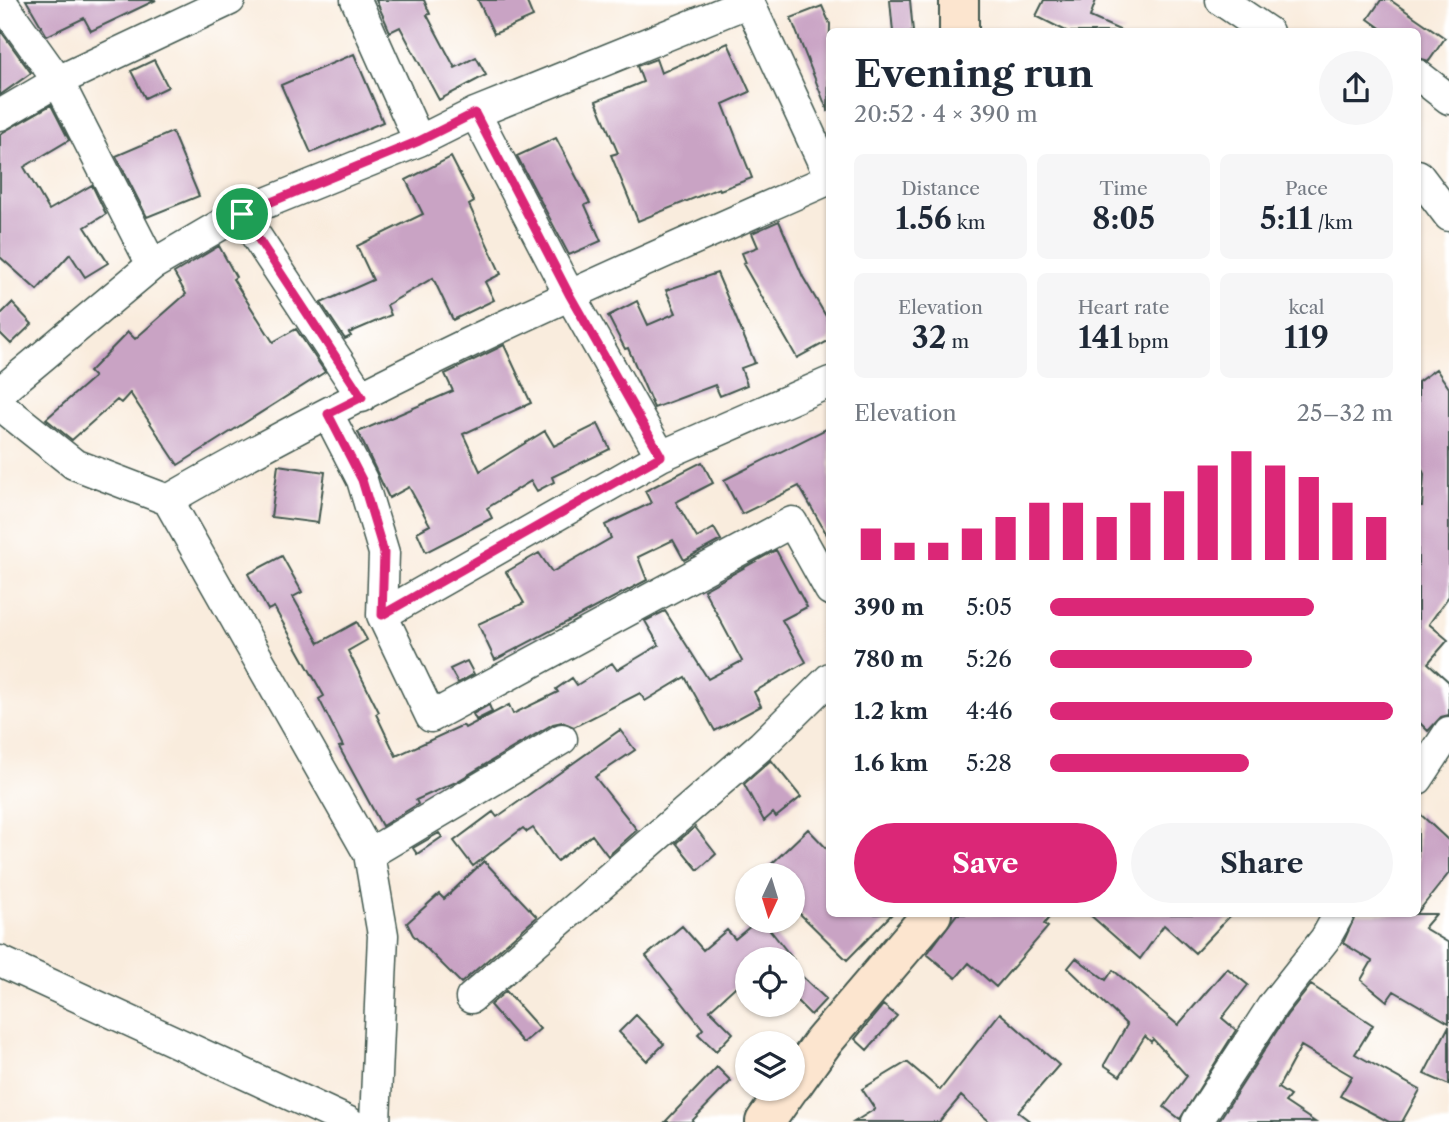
<!DOCTYPE html>
<html lang="en">
<head>
<meta charset="utf-8">
<style>
	:root { --surface:#fff; --page:#f6f6f7; --text:#1f2937; --muted:#747a83; --accent:#db2777 }
	body { margin:0; font-family:"Libre Caslon Text",serif; background:var(--page); color:var(--text); height:100vh; display:flex; flex-direction:column; font-size:26px; white-space:nowrap }
	* { box-sizing:border-box; margin:0 }
	p { font-size:23px; color:var(--muted) }
	.icon { flex:none; width:38px; height:38px; fill:none; stroke:currentColor; stroke-width:2; stroke-linecap:round; stroke-linejoin:round }
	.map { position:relative; flex:1; overflow:hidden }
	.drawer { position:absolute; left:826px; top:28px; width:595px; height:889px; display:flex; flex-direction:column; background:var(--surface); border-radius:10px; box-shadow:0 2px 5px #0004 }
	.drawer>* { flex:none }
	.needle { width:46px; rotate:184deg }
	.tools { position:absolute; left:735px; top:863px; display:grid; gap:14px }
	.tools a { display:grid; place-items:center; width:70px; height:70px; border-radius:50%; background:var(--surface); box-shadow:0 2px 5px #0004; font-size:35px }
	.pin { position:absolute; display:grid; place-items:center; width:60px; height:60px; color:#fff; margin:-30px; border:4px solid #fff; border-radius:50%; box-shadow:0 2px 7px #0007 }
	.round { display:grid; place-items:center; flex:none; width:74px; height:74px; border-radius:37px; background:var(--page) }
	.headline { display:flex; align-items:center; justify-content:space-between; height:119px; padding:0 28px }
	h1 { font-size:38px; font-weight:700; line-height:52px }
	.metrics { display:grid; grid-template-columns:repeat(3,1fr); gap:10px; height:119px; padding:7px 28px }
	.metrics div { display:grid; align-content:center; border-radius:10px; background:var(--page); text-align:center }
	.metrics b { font-size:30px; font-weight:700 }
	.metrics small { font-size:19px; font-weight:400 }
	.metrics p { font-size:19px }
	.chart { height:196px; padding:14px 28px }
	.chart p { display:flex; justify-content:space-between }
	.chart svg { width:100%; height:126px; margin-top:7px; stroke:var(--accent); stroke-width:6 }
	.primary-button { display:flex; gap:14px; margin-top:auto; padding:14px 28px }
	.primary-button a { flex:1; height:80px; border-radius:42px; background:var(--accent); color:#fff; font-size:28px; font-weight:700; line-height:80px; text-align:center }
	.primary-button a+a { background:var(--page); color:var(--text) }
	ul { padding:0 28px; list-style:none; font-size:23px }
	li { display:grid; grid-template-columns:112px 84px 1fr; align-items:center; height:52px }
	li i { height:18px; border-radius:9px; background:var(--accent) }
	.map>svg:first-child { display:block }
	.building { fill:#c9a3c4 }
	.lines { fill:none; stroke-linecap:round; stroke-linejoin:round }
	.street-casing { stroke:#40574d; stroke-width:33 }
	.secondary-casing { stroke:#40574d; stroke-width:42 }
	.street { stroke:#fff; stroke-width:30 }
	.secondary { stroke:#fce5cf; stroke-width:38 }
	.route-casing { stroke:#fff; stroke-width:14 }
	.route { stroke:#db2777; stroke-width:9 }
</style>
</head>
<body>
<div class="map">
<svg width="1449" height="1122" viewBox="0 0 1449 1122">
	<rect width="100%" height="100%" fill="#fff"/>
	<filter id="ink" filterUnits="userSpaceOnUse"><feTurbulence type="fractalNoise" baseFrequency=".0143" numOctaves="2"/><feDisplacementMap in="SourceGraphic" scale="14" xChannelSelector="R" yChannelSelector="G"/><feConvolveMatrix kernelMatrix="1 2 1 2 8 2 1 2 1" color-interpolation-filters="sRGB"/></filter>
	<filter id="wash" filterUnits="userSpaceOnUse"><feTurbulence type="fractalNoise" baseFrequency=".00686" numOctaves="4" result="noise"/><feDisplacementMap in="SourceGraphic" scale="28" xChannelSelector="R" yChannelSelector="G"/><feGaussianBlur stdDeviation="1.57" result="paint"/><feColorMatrix in="noise" values="0 0 0 0 0 0 0 0 0 0 0 0 0 0 0 0 0 1.4 0 .05"/><feComposite in="paint" operator="in"/></filter>
	<g filter="url(#wash)">
		<rect width="100%" height="100%" fill="#f9ecdd"/>
		<g id="blocks">
			<!-- building -->
			<path class="building" d="M26,0H156L91,31L84,18L47,36Z
				M376,0H424L430,14L427,15L455,68L476,57L486,75L439,100L400,27L390,32Z
				M478,0H526L533,17L494,34Z
				M890,0H910L913,32H893Z
				M1044,0H1096L1090,17L1124,32H1068L1036,16Z
				M1381,0H1390L1445,38L1429,61L1418,58V32H1386L1368,19Z
				M822,6L830,24L828,112L791,18Z
				M0,30L31,73L0,95Z
				M728,43L750,92L723,104L752,178L720,190L719,188L638,221L611,155L618,153L596,101L643,82L637,66L656,59L661,73Z
				M354,54L383,122L311,153L281,85Z
				M154,60L168,87L145,98L131,71Z
				M51,105L69,140L24,167L49,210L92,185L106,214L85,227L108,263L85,277L70,254L37,290L0,257V134Z
				M172,132L199,196L147,217L116,156Z
				M556,138L590,203L585,205L601,241L569,255L517,156Z
				M451,157L474,202L469,205L501,274L485,282L494,300L453,320L433,278L387,305L391,315L349,333L351,336L345,339L321,303L373,280L357,246L423,214L406,180Z
				M779,221L803,277L830,323V340L797,358L743,264L746,263L742,253L758,247L752,233Z
				M219,246L236,277L233,279L273,342L296,329L325,372L178,465L130,393L121,403L117,400L72,440L46,419L94,377L89,372L128,332L135,339L186,294L174,273Z
				M717,273L755,363L741,368L747,385L720,396L715,385L654,408L628,348L625,349L608,316L637,301L648,325L676,313L666,290Z
				M12,303L32,324L11,344L0,333V315Z
				M504,345L531,403L463,434L480,471L545,431L554,446L598,424L610,449L552,477L554,482L537,491L531,481L487,508L492,518L426,552L417,532L430,525L409,487L389,498L358,432L453,391L445,374Z
				M1436,369L1449,388V596L1429,624L1448,640L1428,663L1449,682V715L1441,717L1428,731L1418,721V506H1422L1424,474L1418,460V382Z
				M830,427V540L799,486L742,514L724,480Z
				M702,462L713,483L676,502L697,538L714,528L721,540L684,560L673,540L638,557L647,580L495,660L478,624L524,603L506,572L539,553L552,572L611,538L605,525L651,503L645,491Z
				M278,465L325,472L318,523L271,517Z
				M776,550L807,607L782,620L806,662L754,692L761,706L715,731L685,677L645,701L640,693L574,727L562,722L553,724L456,782L416,800L418,804L382,826L339,747L343,746L319,699L324,696L274,607L268,610L248,574L282,556L302,592L293,597L319,643L357,622L367,640L348,651L379,712L376,714L396,756L463,725L465,728L509,705L513,714L558,692L556,689L572,678L577,685L612,663L617,670L659,645L645,621L665,611L708,679L742,661L704,590Z
				M467,661L474,674L458,683L450,669Z
				M489,705L492,712L476,720L473,714Z
				M620,730L635,750L595,777L637,830L608,856L592,835L557,861L533,828L527,832L523,828L473,866L454,841L493,812L497,817Z
				M771,760L801,797L776,817L773,813L764,821L744,784Z
				M1418,812L1449,841V873L1418,912Z
				M695,827L716,854L698,870L676,843Z
				M808,829L830,852V914H892L847,960L793,907V875H760Z
				M439,833L442,837L417,854L413,848Z
				M484,861L537,917L461,983L413,935L407,923L439,894L444,899Z
				M957,914H1052L1044,924L1048,927L996,987L969,963L956,978L927,954Z
				M1089,914H1232L1195,953L1164,925L1140,959Z
				M1356,914H1436L1424,928L1449,943V1023L1394,991L1387,1001L1361,980L1372,961L1343,943Z
				M758,920H762L793,959H747V976L710,1010L733,1033L716,1051L698,1034L703,1029L646,956L682,926L703,950L727,930L735,939Z
				M1076,958L1106,980L1113,970L1178,1025L1227,968L1248,985L1222,1018L1236,1030L1180,1119L1164,1107L1187,1076L1153,1039L1151,1042L1145,1036L1120,1076L1104,1065L1127,1025L1068,968Z
				M793,968L826,999L811,1015L793,997Z
				M1311,985L1373,1025L1355,1054L1420,1090L1402,1122H1389L1340,1096L1352,1076L1301,1046L1278,1088L1290,1096L1285,1102L1315,1122H1218L1287,1015Z
				M506,991L540,1029L523,1043L490,1005Z
				M883,1005L897,1016L867,1050L855,1039Z
				M1000,1013L1059,1065L1018,1112L1031,1122H990L961,1096L939,1122H854L875,1109L862,1089L907,1062L940,1090Z
				M636,1015L664,1044L647,1061L619,1032Z
				M1449,1026V1085L1424,1074Z
				M717,1067L731,1081L691,1122H665Z"/>
		</g>
	</g>
	<g filter="url(#ink)">
		<use href="#blocks" fill-opacity="0" stroke="#40574d" stroke-width="2"/>
		<g class="lines">
			<!-- street casing -->
			<g class="street-casing">
				<path id="street" d="M0,0L58,81L152,265
					M356,0L419,141
					M748,0L830,178
					M1221,0L1268,32
					M1418,75L1449,99
					M475,113L569,294L661,456
					M0,115L58,81L230,0
					M1418,175L1449,216
					M241,213L362,397
					M0,392L152,265L241,213L419,141L475,113L749,2
					M0,405L74,464L168,500L369,854L383,935L375,1122
					M328,414L362,480L384,553L382,615L431,717L792,522L830,590
					M168,500C380,377 605,278 830,179
					M382,615L661,456L830,382
					M1418,779L1449,732
					M369,854L562,739
					M0,961L349,1122
					M471,998L762,745L830,678
					M1197,1122L1273,1005L1325,939L1339,914"/>
			</g>
			<!-- secondary casing -->
			<g class="secondary-casing">
				<path id="secondary" d="M959,32V0
					M793,1084L823,1042L932,914
					M765,1122L789,1088"/>
			</g>
			<!-- street -->
			<use href="#street" class="street"/>
			<!-- secondary -->
			<use href="#secondary" class="secondary"/>
		</g>
	</g>
	<g class="lines" filter="url(#ink)">
		<!-- route casing -->
		<g class="route-casing">
			<path id="route" d="M475,113L569,294L661,456L382,615L384,553L362,480L328,414L362,397L242,214L419,141Z"/>
		</g>
		<!-- route -->
		<use href="#route" class="route"/>
	</g>
</svg>
<div class="tools">
<a><svg class="needle" viewBox="-14 -14 28 28"><path d="M0-13l5 13h-10z" fill="#e53935"/><path d="M0 13l5-13h-10z" fill="#747a83"/></svg></a>
<a><svg class="icon" aria-label="locate" viewBox="0 0 24 24"><circle cx="12" cy="12" r="6"/><path d="M12 2v4M12 18v4M2 12h4M18 12h4"/></svg></a>
<a><svg class="icon" aria-label="layers" viewBox="0 0 24 24"><path d="M12 4l9 5-9 5-9-5zM3 14l9 5 9-5"/></svg></a>
</div>
<div class="pin" style="left:242px;top:214px;background:#1e9e55"><svg class="icon" aria-label="arrive" viewBox="0 0 24 24"><path d="M6 21V4h12l-3 4 3 4H6"/></svg></div>
<section class="drawer">
<div class="headline"><div><h1>Evening run</h1><p>20:52 · 4 × 390 m</p></div><a class="round"><svg class="icon" aria-label="share" viewBox="0 0 24 24"><path d="M12 15V3M7 8l5-5 5 5M5 13v7h14v-7"/></svg></a></div>
<div class="metrics">
<div><p>Distance</p><b>1.56<small> km</small></b></div>
<div><p>Time</p><b>8:05</b></div>
<div><p>Pace</p><b>5:11<small> /km</small></b></div>
</div>
<div class="metrics">
<div><p>Elevation</p><b>32<small> m</small></b></div>
<div><p>Heart rate</p><b>141<small> bpm</small></b></div>
<div><p>kcal</p><b>119</b></div>
</div>
<div class="chart"><p><span>Elevation</span>25–32 m</p>
<svg viewBox="0 0 160 44" preserveAspectRatio="none"><path d="M5 44V33M15 44V38M25 44V38M35 44V33M45 44V29M55 44V24M65 44V24M75 44V29M85 44V24M95 44V20M105 44V11M115 44V6M125 44V11M135 44V15M145 44V24M155 44V29"/></svg>
</div>
<ul>
<li><b>390 m</b>5:05<i style="width:77%"></i></li>
<li><b>780 m</b>5:26<i style="width:59%"></i></li>
<li><b>1.2 km</b>4:46<i style="width:100%"></i></li>
<li><b>1.6 km</b>5:28<i style="width:58%"></i></li>
</ul>
<div class="primary-button"><a>Save</a><a>Share</a></div>
</section>
</div>
</body>
</html>
